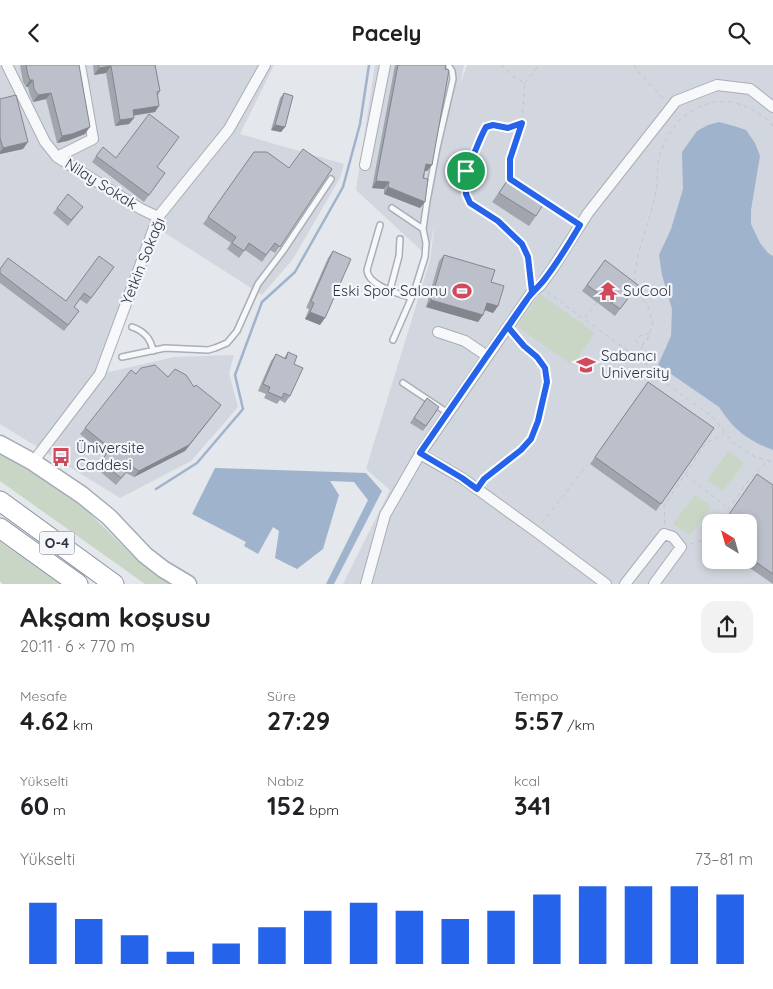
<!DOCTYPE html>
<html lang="tr">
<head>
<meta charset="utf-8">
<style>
	:root { --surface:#fff; --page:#f2f2f2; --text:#202124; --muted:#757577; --accent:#2563eb }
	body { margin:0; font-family:Quicksand,sans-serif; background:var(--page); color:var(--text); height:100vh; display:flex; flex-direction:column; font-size:19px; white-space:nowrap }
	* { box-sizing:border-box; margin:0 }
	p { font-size:16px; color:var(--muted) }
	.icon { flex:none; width:28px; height:28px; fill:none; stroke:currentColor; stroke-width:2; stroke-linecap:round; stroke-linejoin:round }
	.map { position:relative; height:519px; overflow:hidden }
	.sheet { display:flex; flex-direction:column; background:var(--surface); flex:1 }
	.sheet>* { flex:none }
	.needle { width:32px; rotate:323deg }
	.tools { position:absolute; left:702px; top:449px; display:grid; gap:10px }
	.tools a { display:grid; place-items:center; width:55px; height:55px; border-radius:10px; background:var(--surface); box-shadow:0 2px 8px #0003; font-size:25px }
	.pin { position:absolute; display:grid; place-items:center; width:42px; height:42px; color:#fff; margin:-21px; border:2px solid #fff; border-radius:50%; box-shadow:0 1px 5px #0007 }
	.round { display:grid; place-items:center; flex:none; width:52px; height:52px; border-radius:15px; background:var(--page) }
	.head { display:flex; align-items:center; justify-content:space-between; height:85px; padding:0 20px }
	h1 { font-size:28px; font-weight:700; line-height:38px }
	.stats { display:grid; grid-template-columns:repeat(3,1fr); gap:8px; height:85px; padding:5px 20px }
	.stats div { display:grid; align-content:center }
	.stats b { font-size:25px; font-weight:700 }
	.stats small { font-size:14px; font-weight:400 }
	.stats p { font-size:14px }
	.chart { height:140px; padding:10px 20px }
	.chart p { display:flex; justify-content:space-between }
	.chart svg { width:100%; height:90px; margin-top:5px; stroke:var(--accent); stroke-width:6 }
	header { display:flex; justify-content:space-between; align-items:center; height:65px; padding:0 20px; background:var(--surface); font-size:22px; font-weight:700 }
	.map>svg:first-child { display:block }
	.built { fill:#d2d6de; fill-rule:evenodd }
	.green { fill:#c9d6c5 }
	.water { fill:#9fb4cc }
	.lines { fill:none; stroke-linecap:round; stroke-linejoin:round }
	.stream { stroke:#9fb4cc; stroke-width:2.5 }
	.lane-casing { stroke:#a9aeb7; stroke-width:8 }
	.street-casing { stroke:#a9aeb7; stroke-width:12 }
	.primary-casing { stroke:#a3abb8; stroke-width:19 }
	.highway-casing { stroke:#8b94a3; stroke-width:21 }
	.path { stroke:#c2c5cb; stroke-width:1; stroke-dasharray:4 4; stroke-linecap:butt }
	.lane { stroke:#f7f8fa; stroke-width:5 }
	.street { stroke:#f7f8fa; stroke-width:10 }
	.primary { stroke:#fff; stroke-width:16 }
	.highway { stroke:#fff; stroke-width:19 }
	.wall { fill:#a1a5ae }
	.shaded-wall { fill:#83868d }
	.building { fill:#bbc0ca; stroke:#83868d }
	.route-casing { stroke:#fff; stroke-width:10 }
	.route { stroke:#2563eb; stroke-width:6 }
	.labels { text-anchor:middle; stroke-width:4.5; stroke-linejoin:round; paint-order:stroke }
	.shield { fill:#f4f6f9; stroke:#676e7b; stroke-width:1 }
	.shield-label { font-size:14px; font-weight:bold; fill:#2b3445 }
	.street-label { font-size:15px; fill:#2b3445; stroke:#f4f6f9 }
	.poi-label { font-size:15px; fill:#2b3445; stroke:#f4f6f9; text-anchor:start }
</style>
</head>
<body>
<header><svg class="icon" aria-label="back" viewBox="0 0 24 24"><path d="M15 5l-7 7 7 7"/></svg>Pacely<svg class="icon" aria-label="search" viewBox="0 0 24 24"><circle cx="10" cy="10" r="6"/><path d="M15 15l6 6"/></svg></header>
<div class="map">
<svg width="773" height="519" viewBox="0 0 773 519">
	<rect width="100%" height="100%" fill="#e4e7ec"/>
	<!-- built -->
	<path class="built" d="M0,0H274L240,69L344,99L340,113L293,194L262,230L151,159L98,302L109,307L174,292L234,290L229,308L238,342L191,396L120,433L0,359Z
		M375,0H464L460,20L467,0H773V519H343L390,425L366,404L430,195L435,157L426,202L420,199L423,187L356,125ZM711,458H749V495H711Z"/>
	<!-- green -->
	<path class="green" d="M540,229L595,268L572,300L517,261Z
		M729,386L744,398L723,426L707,415Z
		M0,387L72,431L136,494L159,510L177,519H145L0,416Z
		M695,430L711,441L690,471L673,459Z
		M0,476L2,478L61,519H3L0,516Z"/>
	<!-- water -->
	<path class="water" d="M719,57L734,61L746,65L755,78L760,91L751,145V159L760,178L768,188L773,191V385C748,376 733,364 719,342L658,300L671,271L672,244L662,210L659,190L671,164L683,124L682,87L697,66L708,60Z
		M215,403L366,408L382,426L334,519H326L368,435L354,417L330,416L339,430L323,484L297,504L275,493L279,466L273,462L258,489L244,481L246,477L192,449Z"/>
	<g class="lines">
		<!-- stream -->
		<path class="stream" d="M156,424L197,398L243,344L235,310L262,237L295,207L343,122L360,59L369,0"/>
		<!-- lane casing -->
		<g class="lane-casing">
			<path id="lane" d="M392,143L423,164
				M380,160L367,205C368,221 398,228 411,233
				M390,225L399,191L400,174
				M132,262C144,266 151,273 153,286
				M393,275L414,227L425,192L426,178L423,164L427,136L437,83L453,14L452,6L448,0
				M122,292L165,283L208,285L215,283L227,278L237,266L258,219L283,186L331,114
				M403,318L448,348"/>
		</g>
		<!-- street casing -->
		<g class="street-casing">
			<path id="street" d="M7,0L45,77L57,92L141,144L158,152
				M57,92L93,74L80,0
				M365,100L385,0
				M438,267L465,276L487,291
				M420,389L532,227L540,221L553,203L588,148L676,36L717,20L750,24L773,42
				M33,397L100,309L158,152L229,64L265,0
				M366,519L385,450L420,389L462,413L538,468L606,519
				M625,519L664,469L673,472L681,482L654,519"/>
		</g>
		<!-- primary casing -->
		<g class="primary-casing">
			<path id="primary" d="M0,379L33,397L82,430L109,452L145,490L163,504L188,519"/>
		</g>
		<!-- highway casing -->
		<g class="highway-casing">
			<path id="highway" d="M0,436L114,519
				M0,463L78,519"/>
		</g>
		<!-- path -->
		<path class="path" d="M501,0L514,12L525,18L522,58L510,94V110
			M634,0L639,8L665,35
			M525,18L539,0
			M522,58L508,63L493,60L486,62L481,72L474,90L466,106V129L470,138L497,156L521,179L528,192L531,217
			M543,136L571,154
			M547,227L660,309L664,317L714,353L725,368L735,379L755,392L767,395L773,398
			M585,253L597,237
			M650,269C644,269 639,269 636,276L640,280L646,278L653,259L648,242L639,228L634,212L638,190L653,140L657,120L658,95L666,74L679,55L700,41L714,37H732L750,43L768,55L773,61
			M635,290L644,280
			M686,410L728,443
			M483,415C494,403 508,397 520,386C523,383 527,379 530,375C539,362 551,318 545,303C541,294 531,287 524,280C521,277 517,272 514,269
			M542,458L587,400
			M719,458L747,417L767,396
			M665,459L664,441L706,378L724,369
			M690,479L708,474L711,470"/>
		<!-- lane -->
		<use href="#lane" class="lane"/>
		<!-- street -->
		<use href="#street" class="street"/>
		<!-- primary -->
		<use href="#primary" class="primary"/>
		<!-- highway -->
		<use href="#highway" class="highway"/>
	</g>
	<!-- wall -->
	<path class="wall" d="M20,0H79L85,69L67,76L57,78L46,34L33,37L30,30L28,22H26L23,17Z
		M93,0H155L160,26L158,30L155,47L133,51L134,53L129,59L115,61L106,8L94,10Z
		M395,0H446L432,100L427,106H425L420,143L384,129V124L372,123Z
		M284,28L285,62L281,67L271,65L280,33Z
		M0,34L23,84L0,89Z
		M254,87L289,103L332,104L275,188L270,185L262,197L245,185L239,193L227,184L231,178L203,159Z
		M96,91L116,93L157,102L165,108L144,137L92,97Z
		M511,110L536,151L529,161L492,137Z
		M83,142L68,161L53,148L57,143Z
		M333,186L320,260L305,254L309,244L306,243L328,193Z
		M444,190L491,217L498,241L493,248L484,245L483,250L478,257L426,242L439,196Z
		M605,195L638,220L615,251L582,226Z
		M114,202L87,239L79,234L74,242L79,246L64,266L0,218V204L66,236Z
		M288,287L294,299L290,331L285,338L280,335L277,339L264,333L266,329L258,326L271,296L276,289L284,293Z
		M136,309L168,312L194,322L216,346L185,386L134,412L126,408L116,420L96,403L106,390L80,369L85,363Z
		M648,317L714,363L656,446L590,399Z
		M427,333L439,342L423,366L410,358Z
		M773,420V519L738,495H749V458Z"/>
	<!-- shaded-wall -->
	<path class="shaded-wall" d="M111,1L106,8L94,10L99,3Z
		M30,15H33L28,22H26Z
		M51,28L46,34L33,37L38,30Z
		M159,41L155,47L128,51L133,45Z
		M134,53L129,59L115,61L120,55Z
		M275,60L285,62L281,67L271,65Z
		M90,62L85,69L67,76L57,78L62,71Z
		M28,77L23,84L0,89V87L3,83Z
		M426,99L432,100L427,106H421Z
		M376,116L389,117L384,124L372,123Z
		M388,122L425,137L420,143L384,129Z
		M431,235L483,250L478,257L426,242Z
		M487,238L498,241L493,248L482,244Z
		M310,247L325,253L320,260L305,254Z
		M221,340L185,386L134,412L139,406Z"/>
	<!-- building -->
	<path class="building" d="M26,0H79L90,62L72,69L62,71L51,28L38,30L34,24L33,15H30L28,10Z
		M98,0H155L160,26L157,27L159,41L133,45L134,53L120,55L111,1L99,3Z
		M398,0H446L445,4L449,5L432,100L426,99L423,113L428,114L425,137L388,122L389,117L376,116Z
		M284,28L293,31L285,62L275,60Z
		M16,30L28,77L3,83L0,73V34Z
		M149,49L179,72L157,102L165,108L149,130L96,91L103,82L116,93Z
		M303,84L332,104L280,182L275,178L266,190L249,178L244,186L232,178L236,172L208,152L254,87H267L289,103Z
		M511,110L547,133L536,151L499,128Z
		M68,129L83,142L71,155L57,143Z
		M333,186L351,194L325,253L310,247L314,238L311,236Z
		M444,190L495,205L491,217L504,221L498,241L487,238L483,250L431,235Z
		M99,191L114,202L91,233L84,228L74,242L79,246L68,260L0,208V204L8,193L66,236Z
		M605,195L638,220L620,244L587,220Z
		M288,287L297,291L294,299L303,303L290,331L284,328L282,333L268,327L270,322L263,319L276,289L286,294Z
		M155,300L168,312L175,304L186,310L194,322L196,320L221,340L189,380L139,406L131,401L121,413L101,397L110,383L85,363L131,305L136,309L141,303Z
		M648,317L714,363L661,439L595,392Z
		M427,333L439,342L426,361L414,353Z
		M757,409L773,420V509L749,492V458H723Z"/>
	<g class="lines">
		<!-- route casing -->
		<g class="route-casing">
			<path id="route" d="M466,106V129L470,138L498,156L522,179L528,192L532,227L508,262L524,281L537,292L545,303L547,317L538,356L531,374L521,385L484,414L477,424L462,413L420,388C455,337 491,285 527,234C533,226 541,220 547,211C559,195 570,177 580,160L510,114V94L522,58L508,63L493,60L486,62C478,76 474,92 466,106"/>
		</g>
		<!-- route -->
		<use href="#route" class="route"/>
	</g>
	<!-- icons -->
	<defs>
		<g id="stadium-bare" transform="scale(1.5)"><path d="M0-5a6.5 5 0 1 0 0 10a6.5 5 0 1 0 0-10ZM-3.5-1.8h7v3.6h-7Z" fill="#d1495b" stroke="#f4f6f9" stroke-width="2.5" paint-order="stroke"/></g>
		<g id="temple-bare" transform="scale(1.5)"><path d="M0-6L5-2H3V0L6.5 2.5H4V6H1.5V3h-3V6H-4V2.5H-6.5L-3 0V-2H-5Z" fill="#d1495b" stroke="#f4f6f9" stroke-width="2.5" paint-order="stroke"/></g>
		<g id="university-bare" transform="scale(1.5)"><path d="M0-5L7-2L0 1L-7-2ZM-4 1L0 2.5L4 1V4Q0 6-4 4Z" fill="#d1495b" stroke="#f4f6f9" stroke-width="2.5" paint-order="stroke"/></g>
		<g id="bus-bare" transform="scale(1.5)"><path d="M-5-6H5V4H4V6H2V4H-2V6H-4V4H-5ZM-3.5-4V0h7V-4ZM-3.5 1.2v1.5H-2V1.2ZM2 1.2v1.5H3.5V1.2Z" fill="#d1495b" stroke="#f4f6f9" stroke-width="2.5" paint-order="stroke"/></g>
	</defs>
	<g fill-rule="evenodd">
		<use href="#stadium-bare" x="462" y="226"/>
		<use href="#temple-bare" x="608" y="226"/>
		<use href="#university-bare" x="586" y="300"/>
		<use href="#bus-bare" x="61" y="392"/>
	</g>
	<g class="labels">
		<!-- shield labels -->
		<rect class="shield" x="39.5" y="466.5" width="35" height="23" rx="4"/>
		<g class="shield-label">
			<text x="57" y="483">O-4</text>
		</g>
		<!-- street labels -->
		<g class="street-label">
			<text transform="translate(101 119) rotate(32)" y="5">Nilay Sokak</text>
			<text transform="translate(143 196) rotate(-68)" y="5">Yetkin Sokağı</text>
		</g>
		<!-- poi labels -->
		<g class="poi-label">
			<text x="447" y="231" text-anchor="end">Eski Spor Salonu</text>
			<text x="623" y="231">SuCool</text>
			<text x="601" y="296">Sabancı<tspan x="601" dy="17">University</tspan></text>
			<text x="76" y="388">Üniversite<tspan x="76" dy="17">Caddesi</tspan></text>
		</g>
	</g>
</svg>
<div class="tools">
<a><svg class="needle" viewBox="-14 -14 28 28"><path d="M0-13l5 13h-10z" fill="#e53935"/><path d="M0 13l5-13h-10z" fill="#757577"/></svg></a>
</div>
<div class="pin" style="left:466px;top:106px;background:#1e9e55"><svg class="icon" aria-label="arrive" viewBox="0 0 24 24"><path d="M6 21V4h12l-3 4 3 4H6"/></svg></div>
</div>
<section class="sheet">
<div class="head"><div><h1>Akşam koşusu</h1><p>20:11 · 6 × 770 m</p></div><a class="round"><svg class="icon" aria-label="share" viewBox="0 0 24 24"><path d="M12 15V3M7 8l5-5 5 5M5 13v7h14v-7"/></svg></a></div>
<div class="stats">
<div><p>Mesafe</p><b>4.62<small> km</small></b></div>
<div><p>Süre</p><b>27:29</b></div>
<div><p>Tempo</p><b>5:57<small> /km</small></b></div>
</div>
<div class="stats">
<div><p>Yükselti</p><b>60<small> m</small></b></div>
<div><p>Nabız</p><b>152<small> bpm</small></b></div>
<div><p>kcal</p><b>341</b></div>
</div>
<div class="chart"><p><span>Yükselti</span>73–81 m</p>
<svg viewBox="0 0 160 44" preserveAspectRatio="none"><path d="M5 44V14M15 44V22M25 44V30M35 44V38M45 44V34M55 44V26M65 44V18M75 44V14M85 44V18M95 44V22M105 44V18M115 44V10M125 44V6M135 44V6M145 44V6M155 44V10"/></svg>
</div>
</section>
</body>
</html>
